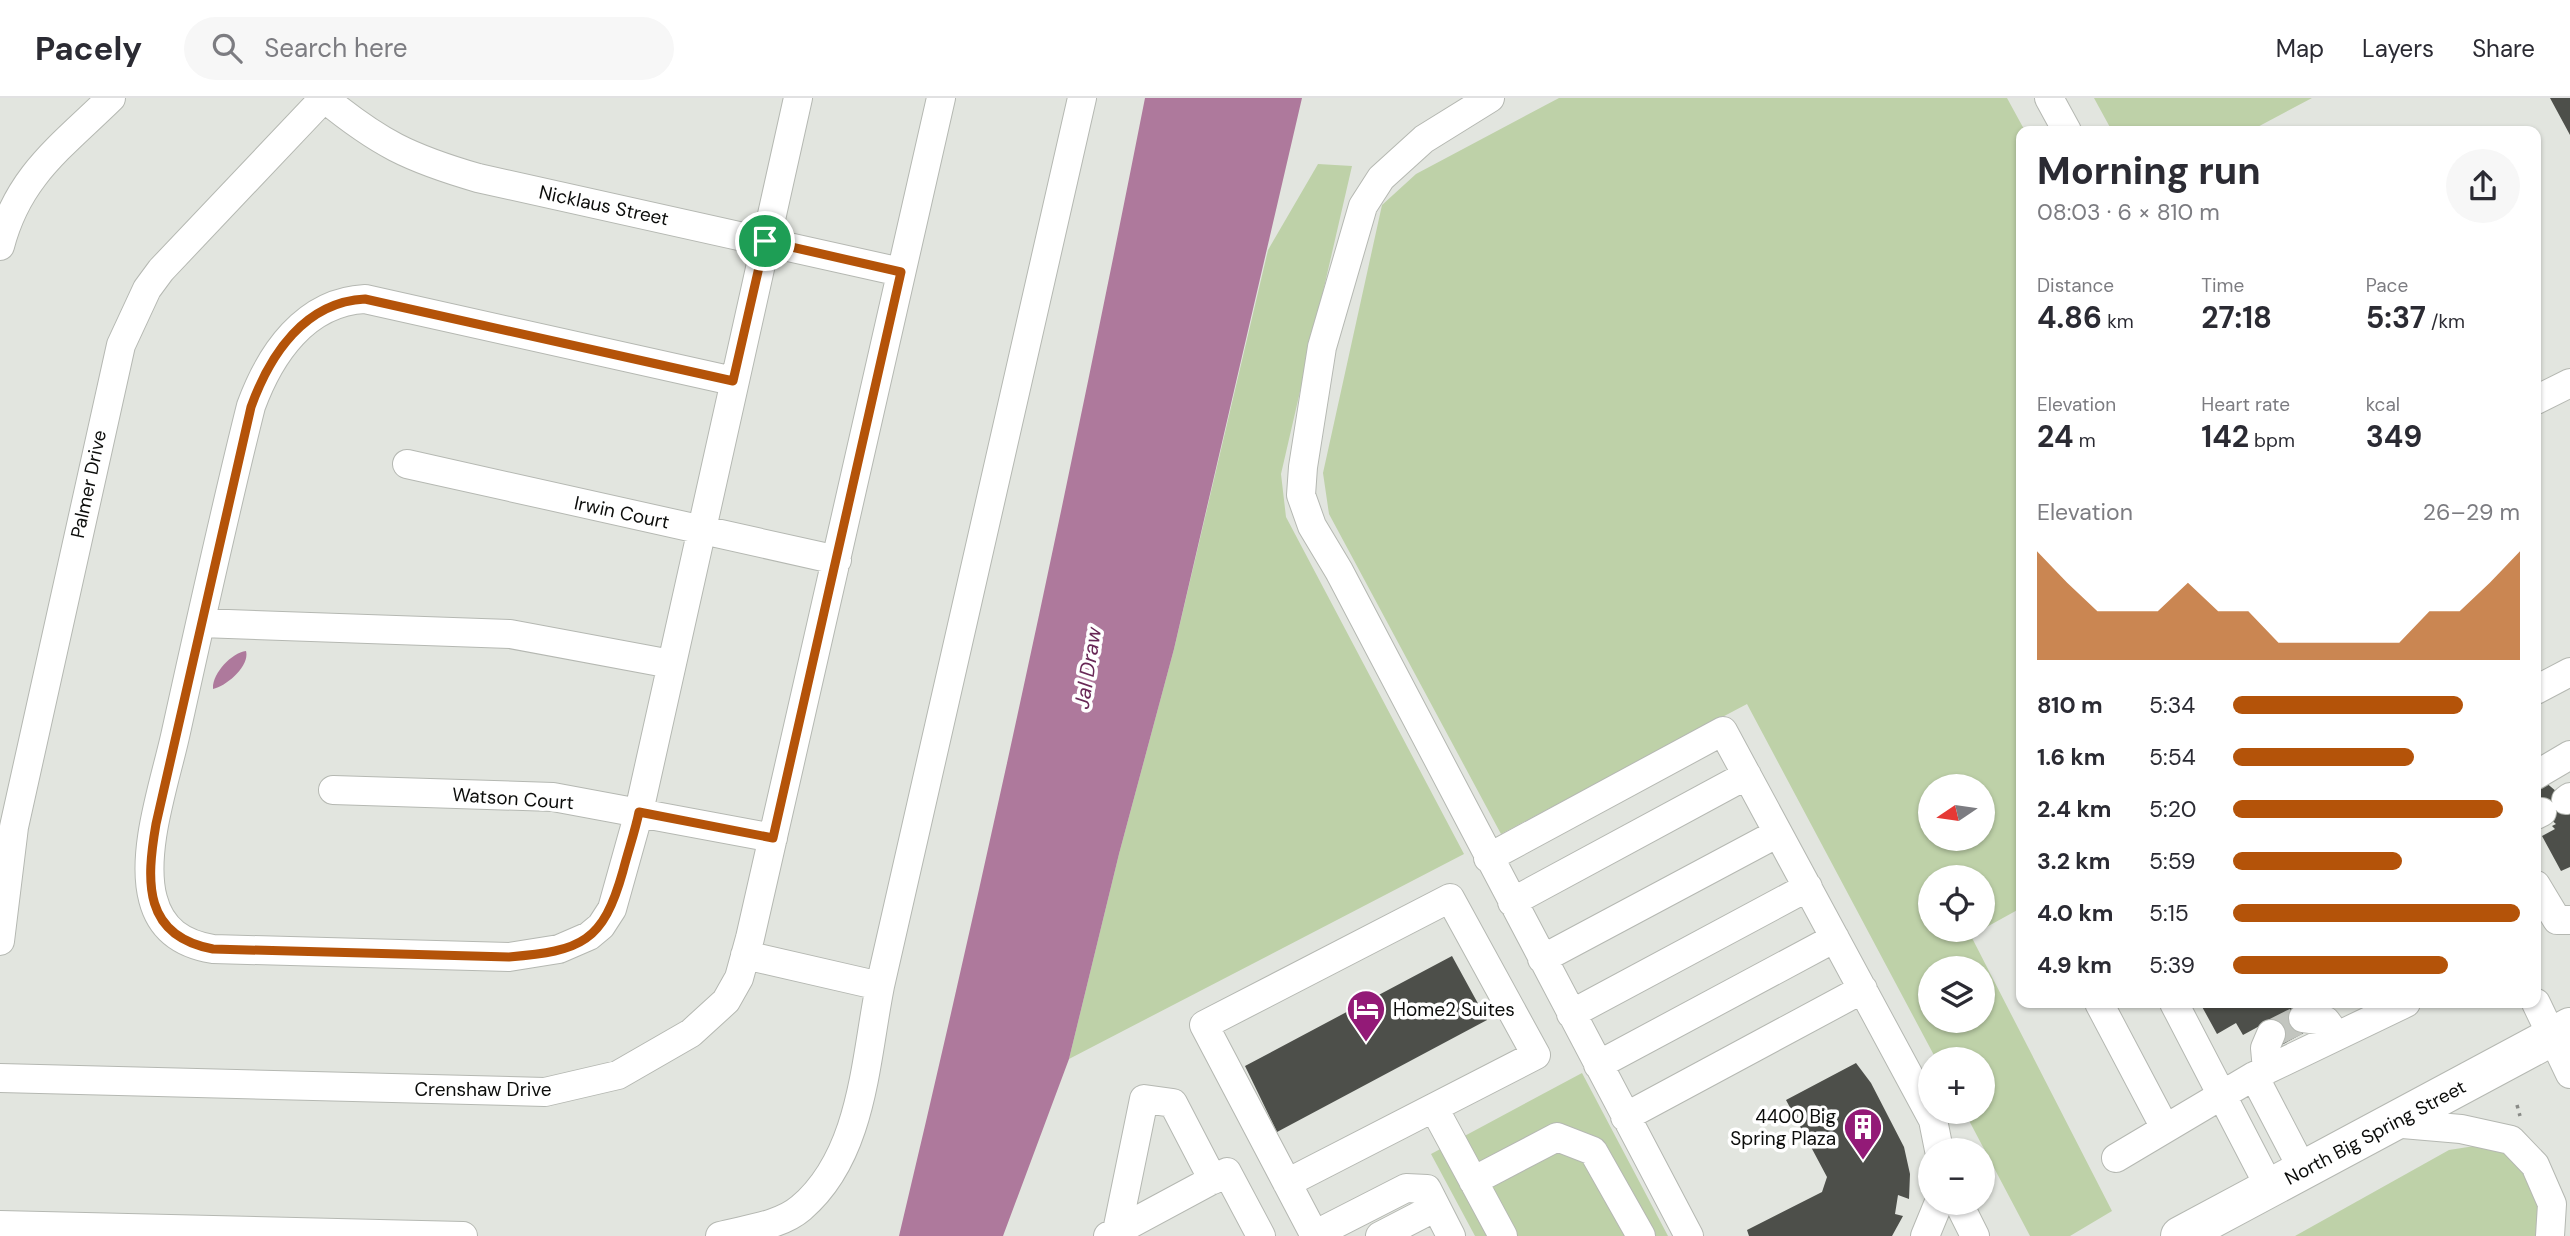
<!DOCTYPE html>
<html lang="en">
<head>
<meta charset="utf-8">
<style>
	:root { --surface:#fff; --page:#f7f7f7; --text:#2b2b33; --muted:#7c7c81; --line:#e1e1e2; --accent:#b45309 }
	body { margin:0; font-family:"DM Sans",sans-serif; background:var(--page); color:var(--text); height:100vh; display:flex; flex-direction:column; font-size:26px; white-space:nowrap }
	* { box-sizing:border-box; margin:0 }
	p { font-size:23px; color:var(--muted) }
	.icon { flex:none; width:38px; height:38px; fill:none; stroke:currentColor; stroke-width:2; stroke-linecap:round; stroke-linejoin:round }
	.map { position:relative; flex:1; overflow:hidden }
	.panel { position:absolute; left:2016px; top:28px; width:525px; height:882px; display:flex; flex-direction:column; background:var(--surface); border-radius:14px; box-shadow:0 2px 5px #0004 }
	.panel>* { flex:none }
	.needle { width:46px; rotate:257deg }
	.tools { position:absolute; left:1918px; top:676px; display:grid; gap:14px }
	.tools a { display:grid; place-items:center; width:77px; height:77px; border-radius:50%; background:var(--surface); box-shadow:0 2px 5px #0004; font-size:35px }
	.pin { position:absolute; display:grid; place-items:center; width:60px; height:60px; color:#fff; margin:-30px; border:4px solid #fff; border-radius:50%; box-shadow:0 2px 7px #0007 }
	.round { display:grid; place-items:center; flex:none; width:74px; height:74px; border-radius:37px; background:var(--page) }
	.overview { display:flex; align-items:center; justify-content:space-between; height:119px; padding:0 21px }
	h1 { font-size:38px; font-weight:700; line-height:52px }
	.metrics { display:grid; grid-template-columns:repeat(3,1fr); gap:10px; height:119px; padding:7px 21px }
	.metrics div { display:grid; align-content:center }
	.metrics b { font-size:30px; font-weight:700 }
	.metrics small { font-size:19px; font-weight:400 }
	.metrics p { font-size:19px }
	.chart { height:196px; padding:14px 21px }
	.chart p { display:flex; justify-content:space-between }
	.chart svg { width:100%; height:126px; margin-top:7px; fill:var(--accent); opacity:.7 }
	ul { padding:0 21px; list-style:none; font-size:23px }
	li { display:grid; grid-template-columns:112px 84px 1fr; align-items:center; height:52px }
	li i { height:18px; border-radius:9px; background:var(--accent) }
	header { display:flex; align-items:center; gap:42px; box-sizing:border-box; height:98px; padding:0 35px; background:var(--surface); border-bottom:2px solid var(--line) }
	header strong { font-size:33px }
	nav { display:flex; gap:38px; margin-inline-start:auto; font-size:24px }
	.search { width:490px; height:63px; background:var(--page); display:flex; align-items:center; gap:18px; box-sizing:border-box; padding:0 24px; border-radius:38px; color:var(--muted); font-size:26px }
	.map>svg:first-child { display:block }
	.green { fill:#bed1a8; fill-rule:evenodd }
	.water { fill:#ae799c }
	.building { fill:#4d4f4a }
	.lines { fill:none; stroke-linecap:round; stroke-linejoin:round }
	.minor-tunnel { stroke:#c2c5bf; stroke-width:28; stroke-dasharray:28 14; stroke-linecap:butt }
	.minor-casing { stroke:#b5b8b2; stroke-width:30 }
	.highway-casing { stroke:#b5b8b2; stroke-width:40 }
	.path { stroke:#898b87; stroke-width:3.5; stroke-dasharray:3.5 5; stroke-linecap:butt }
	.minor { stroke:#fff; stroke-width:28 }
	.highway { stroke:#fff; stroke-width:38 }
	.route-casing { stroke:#fff; stroke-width:14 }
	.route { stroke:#b45309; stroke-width:9 }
	.labels { text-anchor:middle; stroke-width:7; stroke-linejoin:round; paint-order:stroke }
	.street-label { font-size:19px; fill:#0c0d0b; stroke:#fff }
	.poi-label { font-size:19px; fill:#0c0d0b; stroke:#fff; text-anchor:start }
	.water-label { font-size:21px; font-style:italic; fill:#682756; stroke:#fff }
</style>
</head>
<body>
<header>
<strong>Pacely</strong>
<div class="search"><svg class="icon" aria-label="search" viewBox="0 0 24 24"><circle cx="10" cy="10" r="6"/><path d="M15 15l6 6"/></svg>Search here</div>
<nav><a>Map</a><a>Layers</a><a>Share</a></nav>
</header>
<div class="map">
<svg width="2570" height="1138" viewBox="0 0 2570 1138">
	<rect width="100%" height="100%" fill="#e2e5df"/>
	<!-- green -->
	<path class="green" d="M1559,0H2007L2025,33H2021V810L1983,831V779H1930V831H1982L1971,838L2112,1113L2070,1138H2030L1964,1013H1983V961H1936L1747,606L1501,736L1329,416L1323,375L1382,107L1416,76ZM1930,688H1983V740H1930ZM1930,870H1983V922H1930Z
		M2094,0H2312L2250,33H2112Z
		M1318,66L1352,68L1281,376L1286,419L1464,756L1069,961L1119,756L1174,551L1268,152Z
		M1582,975L1668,1138H1475L1431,1056Z
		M2481,1047C2489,1049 2501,1050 2508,1054C2537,1072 2542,1107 2541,1138H2295L2449,1052Z"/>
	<!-- water -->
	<path class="water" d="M1145,0H1302L1174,551L1119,756L1069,961L1003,1138H899C989,760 1070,381 1145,0Z
		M246,553C250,568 227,588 213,591C212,576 231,555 246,553Z"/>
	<!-- building -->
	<path class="building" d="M2550,0H2570V37Z
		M2544,683L2570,705V769L2561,773L2542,738L2555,731L2552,728L2556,726L2536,709V687Z
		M1452,858L1487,922L1277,1034L1245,968Z
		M2200,905H2294L2309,932L2278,949L2265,925L2243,937L2236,925L2217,936Z
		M1856,965L1871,985L1904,1049L1910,1076L1909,1101L1898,1097L1895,1116L1903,1118L1892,1138H1749L1747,1132L1822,1094L1827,1079L1786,1002Z"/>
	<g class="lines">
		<!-- minor-tunnel -->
		<path class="minor-tunnel" d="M2271,936L2303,920"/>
		<!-- minor casing -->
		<g class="minor-casing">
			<path id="minor" d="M324,0C379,45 409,60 478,80L901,174
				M1490,0L1424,41L1381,80L1363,108L1322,249L1303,369L1301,397L1312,428L1339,473L1689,1138
				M2049,0L2067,33
				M0,148C18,78 61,49 111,0
				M733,283L365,201C305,204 270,256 251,308C224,416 200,525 176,634C166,681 140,753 153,801C161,832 183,846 213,851L509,859L559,851L589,838L601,828L612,811L638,718L798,0
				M2536,302L2570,285
				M407,366L837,462
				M201,525L510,536L671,566
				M2536,592L2570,574
				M2536,677L2570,657
				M333,692L553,699L773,740
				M2566,702L2570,699
				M2536,717L2542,714
				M1488,760L1723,633L1933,1022L1939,1052
				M2536,787L2557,822H2570
				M1512,804L1747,677
				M0,843L14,729L121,247L147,191L161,172L324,0
				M745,857L880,888L1082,0
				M1542,861L1778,735
				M2099,905L2165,1030
				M2174,905L2270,1090
				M2536,905L2570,976
				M1571,916L1808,789
				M2303,920L2326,923L2337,938
				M1598,967L1835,840
				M2267,972L2265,950L2271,936
				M2254,978L2303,1072
				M0,980L545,994L618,977L691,935L726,903L739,880L750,840L941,0
				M1434,1010L1503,1138
				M1625,1019L1863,891
				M2391,1025L2461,1031L2511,1042L2535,1067L2552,1106L2550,1138
				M2116,1060L2254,978L2406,905
				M1473,1083L1557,1039L1593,1053L1641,1138
				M1287,1085L1536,957L1450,800L1204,927L1315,1138
				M1958,1104L1975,1138
				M0,1127L463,1138
				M1117,1133L1144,1001L1173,1005L1213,1082
				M1314,1137L1406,1090L1427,1091L1451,1138
				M720,1138C746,1131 780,1128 801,1110C863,1057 865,963 880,888
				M1108,1138L1227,1074L1261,1138
				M1380,1138L1436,1109
				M1925,1138L1939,1104"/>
		</g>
		<!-- highway casing -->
		<g class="highway-casing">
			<path id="highway" d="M2180,1138L2570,929"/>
		</g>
		<!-- path -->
		<path class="path" d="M2517,1007L2520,1018"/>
		<!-- minor -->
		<use href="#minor" class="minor"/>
		<!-- highway -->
		<use href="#highway" class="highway"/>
	</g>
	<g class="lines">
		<!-- route casing -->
		<g class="route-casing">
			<path id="route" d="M765,143L901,174L773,740L639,714C635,734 628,753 623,773C603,844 582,853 509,859L213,851C143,838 146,784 156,726L251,309C270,256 305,204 365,201L733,283Z"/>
		</g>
		<!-- route -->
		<use href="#route" class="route"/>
	</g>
	<!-- icons -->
	<defs>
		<g id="hotel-pin" transform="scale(2.0125)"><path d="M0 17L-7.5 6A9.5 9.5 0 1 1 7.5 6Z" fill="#931a77" stroke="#fff"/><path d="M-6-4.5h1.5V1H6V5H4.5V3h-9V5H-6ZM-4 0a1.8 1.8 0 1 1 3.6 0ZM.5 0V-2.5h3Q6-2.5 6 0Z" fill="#fff"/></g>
		<g id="building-pin" transform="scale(2.0125)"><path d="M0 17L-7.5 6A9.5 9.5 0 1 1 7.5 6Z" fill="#931a77" stroke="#fff"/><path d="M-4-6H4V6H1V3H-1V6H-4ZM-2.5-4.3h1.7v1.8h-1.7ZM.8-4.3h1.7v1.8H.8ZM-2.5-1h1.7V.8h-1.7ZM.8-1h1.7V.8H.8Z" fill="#fff"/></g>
	</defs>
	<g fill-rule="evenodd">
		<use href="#hotel-pin" x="1366" y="911"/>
		<use href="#building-pin" x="1863" y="1029"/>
	</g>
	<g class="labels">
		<!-- street labels -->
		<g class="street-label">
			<text transform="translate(604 107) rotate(12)" y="7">Nicklaus Street</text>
			<text transform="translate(88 386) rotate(-78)" y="7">Palmer Drive</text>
			<text transform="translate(622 414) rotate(12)" y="7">Irwin Court</text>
			<text transform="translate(513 700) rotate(4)" y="7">Watson Court</text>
			<text x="483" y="998">Crenshaw Drive</text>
			<text transform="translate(2375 1034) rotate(-28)" y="7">North Big Spring Street</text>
		</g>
		<!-- poi labels -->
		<g class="poi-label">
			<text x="1393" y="918">Home2 Suites</text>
			<text x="1836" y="1025" text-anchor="end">4400 Big<tspan x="1836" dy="22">Spring Plaza</tspan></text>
		</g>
		<!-- water labels -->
		<g class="water-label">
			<text transform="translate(1088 570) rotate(-81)" y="7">Jal Draw</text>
		</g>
	</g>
</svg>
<div class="tools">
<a><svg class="needle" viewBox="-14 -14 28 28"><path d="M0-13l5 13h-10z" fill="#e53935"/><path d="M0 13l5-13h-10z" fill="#7c7c81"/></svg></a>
<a><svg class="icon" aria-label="locate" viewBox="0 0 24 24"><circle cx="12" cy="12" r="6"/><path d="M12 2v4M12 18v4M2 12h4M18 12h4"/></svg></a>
<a><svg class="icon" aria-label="layers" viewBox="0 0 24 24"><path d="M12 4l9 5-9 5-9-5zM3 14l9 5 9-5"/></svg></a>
<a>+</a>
<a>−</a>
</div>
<div class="pin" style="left:765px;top:143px;background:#1e9e55"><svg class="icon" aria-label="arrive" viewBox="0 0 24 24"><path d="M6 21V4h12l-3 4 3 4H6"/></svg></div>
<section class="panel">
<div class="overview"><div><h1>Morning run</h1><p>08:03 · 6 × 810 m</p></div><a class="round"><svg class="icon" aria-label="share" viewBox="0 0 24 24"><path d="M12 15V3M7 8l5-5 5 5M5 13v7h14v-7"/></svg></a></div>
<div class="metrics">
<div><p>Distance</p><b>4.86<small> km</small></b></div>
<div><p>Time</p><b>27:18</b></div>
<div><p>Pace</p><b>5:37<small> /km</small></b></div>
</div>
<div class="metrics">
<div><p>Elevation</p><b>24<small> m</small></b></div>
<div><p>Heart rate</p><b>142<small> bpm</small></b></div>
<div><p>kcal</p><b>349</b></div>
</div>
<div class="chart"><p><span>Elevation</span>26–29 m</p>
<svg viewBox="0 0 160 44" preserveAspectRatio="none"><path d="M0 44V6L10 17L20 27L30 27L40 27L50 17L60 27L70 27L80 38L90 38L100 38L110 38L120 38L130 27L140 27L150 17L160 6V44z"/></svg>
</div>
<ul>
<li><b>810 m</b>5:34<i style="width:80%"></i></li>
<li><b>1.6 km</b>5:54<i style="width:63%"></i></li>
<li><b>2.4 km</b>5:20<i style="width:94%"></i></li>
<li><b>3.2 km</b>5:59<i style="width:59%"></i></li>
<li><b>4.0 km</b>5:15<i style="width:100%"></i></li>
<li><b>4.9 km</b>5:39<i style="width:75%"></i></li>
</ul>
</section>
</div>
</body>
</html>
